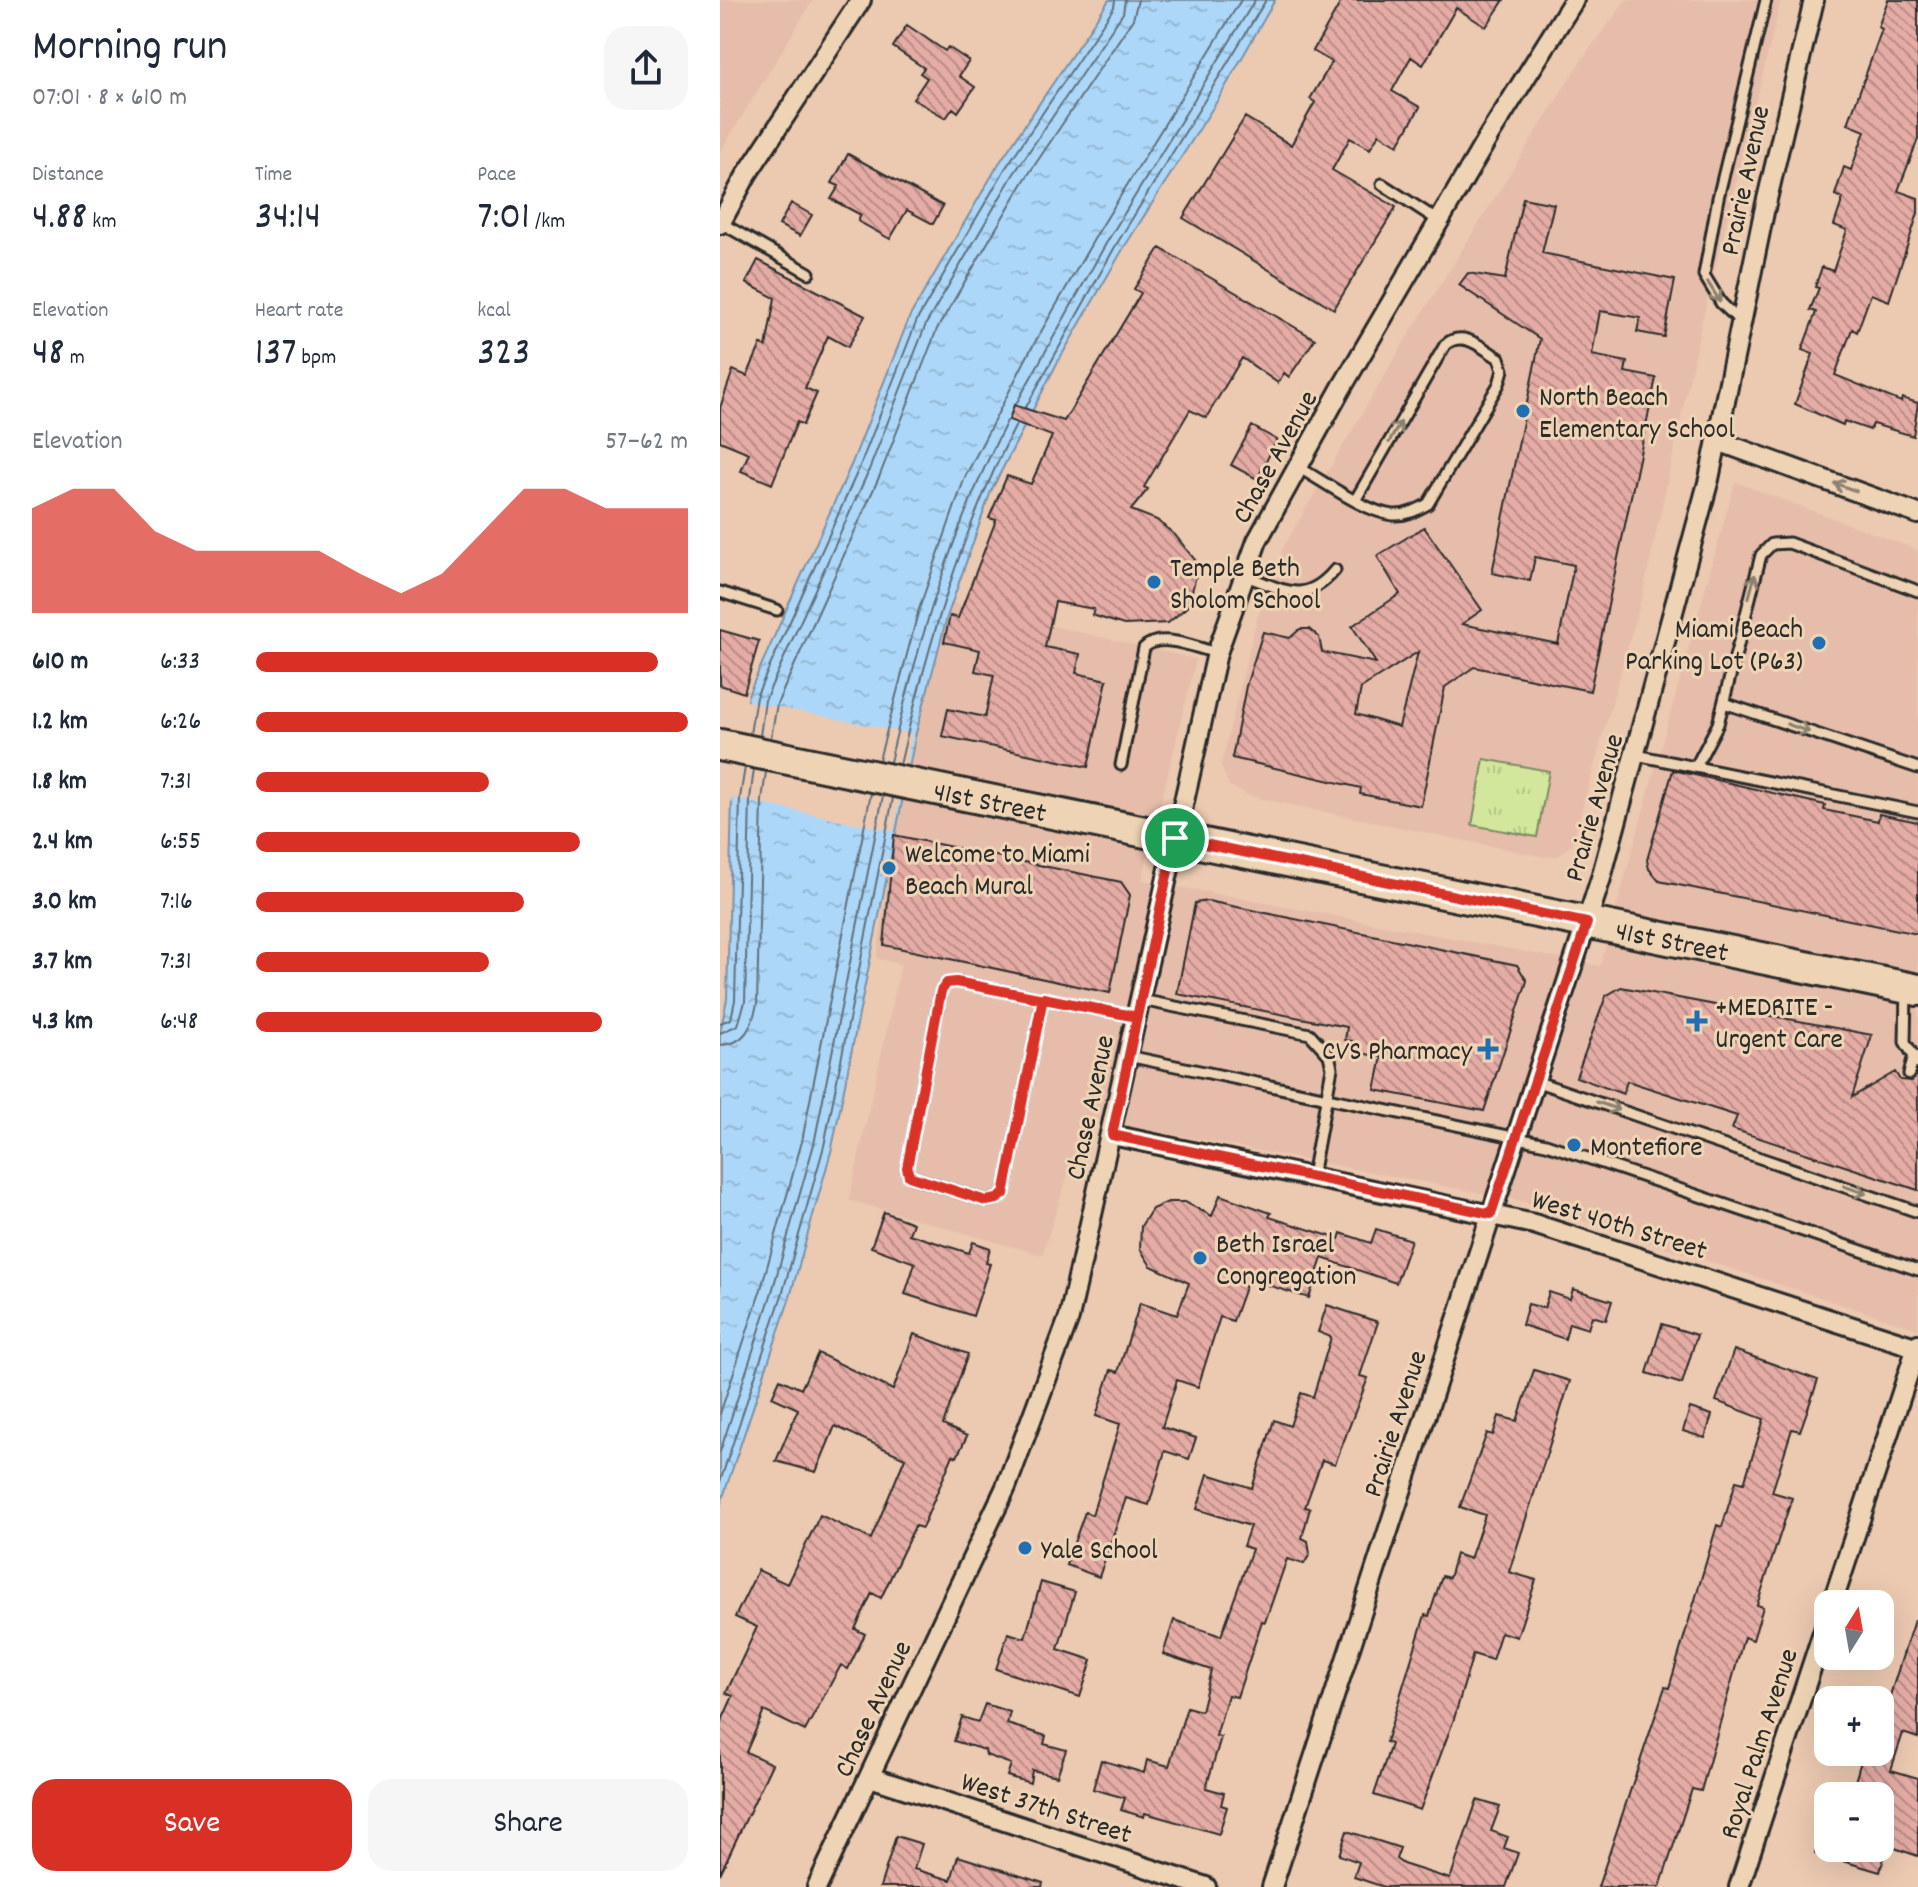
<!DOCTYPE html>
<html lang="en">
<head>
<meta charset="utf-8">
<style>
	:root { --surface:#fff; --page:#f6f6f7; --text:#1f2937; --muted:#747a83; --accent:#d93025 }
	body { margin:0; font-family:Dekko,sans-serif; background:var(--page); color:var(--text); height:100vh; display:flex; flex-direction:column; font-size:30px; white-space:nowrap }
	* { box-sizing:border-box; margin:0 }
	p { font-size:26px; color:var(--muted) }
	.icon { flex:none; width:44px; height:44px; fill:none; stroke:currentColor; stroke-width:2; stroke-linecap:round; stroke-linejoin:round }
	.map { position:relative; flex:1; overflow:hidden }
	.panel { display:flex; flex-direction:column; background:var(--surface); width:720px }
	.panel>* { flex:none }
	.needle { width:52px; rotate:11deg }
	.fabs { position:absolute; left:1094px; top:1590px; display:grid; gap:16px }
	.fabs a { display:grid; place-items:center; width:80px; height:80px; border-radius:16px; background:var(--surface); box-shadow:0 8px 32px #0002; font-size:40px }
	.pin { position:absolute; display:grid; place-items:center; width:68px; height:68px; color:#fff; margin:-34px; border:4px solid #fff; border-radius:50%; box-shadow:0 2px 8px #0007 }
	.round { display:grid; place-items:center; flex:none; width:84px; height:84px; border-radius:24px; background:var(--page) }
	.summary { display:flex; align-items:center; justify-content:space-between; height:136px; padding:0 32px }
	h1 { font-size:44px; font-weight:600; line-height:60px }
	.figures { display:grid; grid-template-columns:repeat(3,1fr); gap:12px; height:136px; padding:8px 32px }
	.figures div { display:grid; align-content:center }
	.figures b { font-size:40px; font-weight:600 }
	.figures small { font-size:22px; font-weight:400 }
	.figures p { font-size:22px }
	.chart { height:224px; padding:16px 32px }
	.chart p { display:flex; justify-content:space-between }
	.chart svg { width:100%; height:144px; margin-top:8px; fill:var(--accent); opacity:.7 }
	.primary-button { display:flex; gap:16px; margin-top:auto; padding:16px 32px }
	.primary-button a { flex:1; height:92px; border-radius:24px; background:var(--accent); color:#fff; font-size:32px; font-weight:600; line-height:92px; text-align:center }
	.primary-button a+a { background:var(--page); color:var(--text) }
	ul { padding:0 32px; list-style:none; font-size:26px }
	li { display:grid; grid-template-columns:128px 96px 1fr; align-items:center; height:60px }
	li i { height:20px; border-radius:10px; background:var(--accent) }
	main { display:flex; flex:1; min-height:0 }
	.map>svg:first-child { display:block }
	.built { fill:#e6bdaa }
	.park { fill:url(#park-tufts); stroke:#7e8964; stroke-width:2 }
	.water { fill:url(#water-ripples); stroke:#7992a6; stroke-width:2 }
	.pier { fill:#ecc9b1 }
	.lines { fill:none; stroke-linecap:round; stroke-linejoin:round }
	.shore { stroke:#5f707d; stroke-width:2 }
	.building { fill:url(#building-back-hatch); stroke:#2b2b2b; stroke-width:2; fill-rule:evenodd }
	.service-casing { stroke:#2b2b2b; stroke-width:15 }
	.minor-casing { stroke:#2b2b2b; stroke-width:24 }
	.primary-casing { stroke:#2b2b2b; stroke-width:36 }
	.service { stroke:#eed4b5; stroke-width:9 }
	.minor { stroke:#eed4b5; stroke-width:18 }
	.primary { stroke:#eed4b5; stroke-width:30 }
	.oneway { stroke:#8c8070 }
	.route-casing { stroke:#fff; stroke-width:16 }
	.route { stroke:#d93025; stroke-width:10 }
	.poi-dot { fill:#1f6fb2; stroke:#eed4b5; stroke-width:3 }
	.labels { text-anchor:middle; stroke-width:6; stroke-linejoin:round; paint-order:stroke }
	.street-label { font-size:28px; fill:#2b2b2b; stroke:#eed4b5 }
	.poi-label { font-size:28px; fill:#2b2b2b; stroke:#eed4b5; text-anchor:start }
</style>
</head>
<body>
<main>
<section class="panel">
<div class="summary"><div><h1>Morning run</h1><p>07:01 · 8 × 610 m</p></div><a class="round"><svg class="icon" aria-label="share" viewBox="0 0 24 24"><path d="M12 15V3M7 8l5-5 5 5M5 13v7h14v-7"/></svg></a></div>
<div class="figures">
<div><p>Distance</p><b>4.88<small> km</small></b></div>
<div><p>Time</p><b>34:14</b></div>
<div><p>Pace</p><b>7:01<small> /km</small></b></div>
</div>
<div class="figures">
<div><p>Elevation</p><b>48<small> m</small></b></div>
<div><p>Heart rate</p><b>137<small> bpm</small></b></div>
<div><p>kcal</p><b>323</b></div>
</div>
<div class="chart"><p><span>Elevation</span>57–62 m</p>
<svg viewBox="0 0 160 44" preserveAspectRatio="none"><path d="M0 44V12L10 6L20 6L30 19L40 25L50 25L60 25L70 25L80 32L90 38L100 32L110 19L120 6L130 6L140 12L150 12L160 12V44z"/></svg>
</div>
<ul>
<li><b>610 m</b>6:33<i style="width:93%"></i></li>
<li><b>1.2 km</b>6:26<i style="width:100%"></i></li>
<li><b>1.8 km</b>7:31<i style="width:54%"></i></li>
<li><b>2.4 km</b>6:55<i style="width:75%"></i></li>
<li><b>3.0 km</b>7:16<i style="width:62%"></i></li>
<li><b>3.7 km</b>7:31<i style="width:54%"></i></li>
<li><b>4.3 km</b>6:48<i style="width:80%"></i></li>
</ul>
<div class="primary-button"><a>Save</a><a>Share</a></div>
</section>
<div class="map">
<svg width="1198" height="1887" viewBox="0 0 1198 1887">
	<defs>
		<pattern id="park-tufts" width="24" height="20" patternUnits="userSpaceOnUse" patternTransform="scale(2)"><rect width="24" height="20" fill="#d2e79c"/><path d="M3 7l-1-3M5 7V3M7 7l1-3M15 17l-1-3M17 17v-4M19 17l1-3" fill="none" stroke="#b4c687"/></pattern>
		<pattern id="water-ripples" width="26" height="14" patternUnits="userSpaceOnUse" patternTransform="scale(2)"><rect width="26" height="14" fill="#add7f8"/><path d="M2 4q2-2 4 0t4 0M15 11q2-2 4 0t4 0" fill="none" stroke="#95b9d5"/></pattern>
		<pattern id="building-back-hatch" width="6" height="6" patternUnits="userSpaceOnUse" patternTransform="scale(2)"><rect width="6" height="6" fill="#e5aca5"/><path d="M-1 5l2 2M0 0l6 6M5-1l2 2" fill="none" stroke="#ba8c87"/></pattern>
	</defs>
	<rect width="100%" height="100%" fill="#ecc9b1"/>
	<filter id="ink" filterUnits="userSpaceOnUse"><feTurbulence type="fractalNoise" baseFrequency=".0125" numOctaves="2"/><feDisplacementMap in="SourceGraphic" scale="16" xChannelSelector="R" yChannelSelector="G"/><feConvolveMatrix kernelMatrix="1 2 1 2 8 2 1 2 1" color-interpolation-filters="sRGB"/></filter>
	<g filter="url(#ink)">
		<!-- built -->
		<path class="built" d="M0,0H93L0,152Z
			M906,0H1061L981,325L923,593L852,844L838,856L825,857L533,797L509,786L501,765L537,618L564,546L683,344L862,59Z
			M1015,482L1198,550V1329L798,1200L366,1118L322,1255L129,1200L181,965L157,958L174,833L196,733L232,603L476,659L422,880L880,966Z"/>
		<!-- park -->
		<path class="park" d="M764,759L829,771L817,837L752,825Z"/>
		<!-- water -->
		<path class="water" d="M389,0H555L499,98L403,249L336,365L271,491L227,617L196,733L112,1148L70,1297L0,1506V1033L7,999L12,798L28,695L132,463L190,316L278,165Z"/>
		<!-- pier -->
		<path class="pier" d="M24,695H28L27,701L192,734L174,831L13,798L12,803L8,802Z"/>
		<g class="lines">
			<!-- shore -->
			<path class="shore" d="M296,404L388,240L535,0
				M306,407L396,245L546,0
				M30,734L36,697L140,466L197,320L285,169L394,7L395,0
				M40,736L45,700L149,470L206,324L293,175L403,13L405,0
				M51,738L57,704L160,475L217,329L304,181L413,19L418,0
				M159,760L199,609L245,477L310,351L377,234L521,0
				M170,762C197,645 232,528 287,421
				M180,765C207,648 241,531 296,425
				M0,1023L11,1019L15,1000L20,798L25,767
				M0,1033L18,1025L25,1002L30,799L34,769
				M0,1045C26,1044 32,1026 37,1004L42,800L46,772
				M0,1414L41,1289L82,1141L151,793
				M0,1452L52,1292L94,1144L163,796
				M0,1482L62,1295L104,1146L173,798"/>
		</g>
		<!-- building -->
		<path class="building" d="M622,0H784L766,27L736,8L703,65L691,57L672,91L700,107L678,145L659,134L650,149L630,138L612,170L676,207L614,309L463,218L525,117L571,145L595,102L590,99L612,62L593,51Z
			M1168,0H1198V139L1178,191L1198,198V213L1169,301L1151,294L1137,332L1132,329L1115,375L1181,402L1182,398L1198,403L1193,436L1153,424L1150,430L1124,421L1123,425L1075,404L1093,354L1082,350L1096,312L1090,310L1099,288L1095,287L1102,267L1113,271L1127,230L1114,225L1123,198L1115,195L1124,167L1131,170L1145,131L1128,124L1162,29L1158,27Z
			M187,25L225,51L228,47L249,61L239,76L255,87L238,112L233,108L226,118L193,99L207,78L200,73L204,68L173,47Z
			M128,154L223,206L213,224L187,210L170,239L138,221L141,215L111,199L119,186L112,183Z
			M803,198L834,204L822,253L955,280L944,337L917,332L920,318L880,311L872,355L907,362L905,372L936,378L870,691L754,667L725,687L701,806L640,794L641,788L512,758L526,686L543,632L570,638L580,629H590L599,637L602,652L656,663L632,626L680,594L657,556L704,527L762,610L742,624L838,644L854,565L815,557L810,581L772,573L820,339L739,285L748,273L785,279ZM698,652L679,727L636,714L641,688Z
			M71,203L92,215L80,236L59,225Z
			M440,248L595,339L569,377L564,373L558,383L522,358L486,418L470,410L424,487L428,489L411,510L437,520L455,535L479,565L468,606L448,623L404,625L372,615L374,609L335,602L325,647L360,654L356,673L387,680L368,767L222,736L228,709L265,717L274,675L255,671L260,650L224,642L230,616L238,618L276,520L269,518L287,476L311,484L332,436L289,420L294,405L344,421L421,293L414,289Z
			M38,260L145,316L128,347L108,336L85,388L97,393L83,425L77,422L52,484L21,471L29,453L0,441V408L13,370L27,376L41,344L46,347L55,298L26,283Z
			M532,426L557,440L537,479L511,465Z
			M0,630L39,641L24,693L0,685Z
			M953,770L1105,805L1104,810L1158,821L1159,814L1198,822V934L939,881L929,869L927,860Z
			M174,835L401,882L410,895L390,993L164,945Z
			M488,901L797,965L807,981L764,1111L655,1090L662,1057L635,1052L637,1042L625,1040L627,1027L457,994L475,903Z
			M901,987L1152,1035L1132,1097L1175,1072L1180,1080L1192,1081L1198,1070V1190L1012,1129L1017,1116L907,1081L903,1094L856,1077L886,996Z
			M500,1195L551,1213L549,1217L619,1239L621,1233L651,1243L656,1229L691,1240L676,1283L602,1258L589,1298L528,1279L513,1321L500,1317L478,1387L457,1380L442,1427L476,1438L469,1459L445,1451L429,1505L406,1498L379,1577L346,1565L365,1512L372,1515L400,1424L376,1416L391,1370L398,1372L420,1303L457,1315L469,1283L431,1266L420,1249L421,1226L432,1209L448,1202H465L492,1216Z
			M164,1212L193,1223L189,1234L249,1253L253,1242L270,1248L266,1263L270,1264L253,1316L185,1294L195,1263L151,1247Z
			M853,1289L892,1301L886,1320L872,1316L868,1329L849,1323L845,1339L802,1325L808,1304L824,1308L829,1292L850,1299Z
			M607,1305L658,1322L640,1376L648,1378L615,1464L602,1460L585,1507L590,1508L582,1538L588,1541L590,1554L584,1564L567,1559L545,1622L542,1621L517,1697L508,1695L496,1736L501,1737L486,1788L504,1793L501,1805L507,1807L499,1834L425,1813L424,1817L401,1810L405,1798L373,1789L381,1760L424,1773L427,1760L449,1766L467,1707L481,1711L491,1670L443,1654L454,1620L501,1636L532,1549L523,1546L530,1526L477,1509L488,1474L532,1488L554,1420L570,1426L581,1393L593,1397L611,1337L598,1332Z
			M942,1324L977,1335L962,1384L927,1373Z
			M194,1334L248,1354L223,1425L247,1436L237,1457L233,1455L202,1528L195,1526L161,1598L152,1593L135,1629L145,1634L128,1669L121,1665L85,1731L44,1711L26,1752L52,1764L0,1874V1725L13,1696L6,1693L37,1627L15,1617L38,1570L67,1584L100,1515L151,1539L185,1458L115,1426L96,1472L56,1461L78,1409L52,1397L60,1379L81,1389L98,1353L173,1390Z
			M1014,1350L1098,1380L1080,1431L1072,1429L1052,1492L1072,1498L1037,1605L1043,1607L1033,1640L1024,1637L981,1791L972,1789L940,1887H878L945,1687L949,1688L997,1525L1002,1527L1016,1481L1024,1483L1044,1419L996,1401Z
			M814,1370L850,1381L789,1572L816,1580L797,1637L781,1632L772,1660L753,1654L734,1719L700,1810L654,1795L671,1744L666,1742L705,1615L709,1616L722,1576L729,1578L736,1554L750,1559L765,1515L740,1507L767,1433L773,1435L779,1416L797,1421Z
			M970,1408L992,1415L985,1438L963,1431Z
			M321,1582L355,1592L338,1649L372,1660L360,1697L276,1669L288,1633L305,1638Z
			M1194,1620H1198V1738L1183,1733L1171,1770L1198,1778V1856L1160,1843V1796L1132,1792L1143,1754L1160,1759V1703L1167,1705Z
			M265,1704L290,1712L287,1724L326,1736L324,1744L346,1750L337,1776L312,1770L310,1783L287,1776L291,1764L266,1755L265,1750L234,1741L242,1717L258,1722Z
			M757,1800L780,1807L771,1831L788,1837L784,1848L798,1853L786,1887H664L634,1877L639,1862L619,1855L627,1831L680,1848L676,1859L683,1864L730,1879Z
			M176,1836L202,1844L194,1869L231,1880L238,1856L323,1883L322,1887H160Z
			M1096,1848H1167L1160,1872L1095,1853Z"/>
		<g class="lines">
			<!-- service casing -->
			<g class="service-casing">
				<path id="service" d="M662,184L719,221
					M1,223L89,273
					M1021,322L1001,303L984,275L998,198L1046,0
					M578,467C603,481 645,512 673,515C686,516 697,510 708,504L779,384L783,370L779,358C762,348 743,329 725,345L636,499
					M523,575C563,589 584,607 615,570
					M0,592L57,610
					M1004,703L1198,768
					M916,755L1198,812
					M401,765L424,648C440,631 476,648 497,653
					M976,766L998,724L1041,555L1052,544L1069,543L1198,591
					M1186,991L1185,1042L1198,1063
					M323,998L284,1194L277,1199L266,1201L189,1176L187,1168L221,991L227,983L236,982L417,1017
					M421,1000L590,1034L609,1055L612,1068L592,1176
					M408,1056L826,1144L1198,1270
					M1189,1074L1194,1055
					M815,1081L1198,1212"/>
			</g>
			<!-- minor casing -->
			<g class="minor-casing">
				<path id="minor" d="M0,224L27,174L141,0
					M998,441L1198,514
					M392,1135L814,1224L1198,1348
					M1112,1604L1198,1344
					M150,1777L486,1887
					M97,1887L286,1487L349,1318L497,653L537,541L622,387L770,134L854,0
					M552,1887L881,878L989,479L1044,212L1094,0
					M1019,1887L1108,1617"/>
			</g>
			<!-- primary casing -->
			<g class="primary-casing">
				<g id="primary">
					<path id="s1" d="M0,745L1198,990"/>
				</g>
			</g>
			<!-- service -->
			<use href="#service" class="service"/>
			<!-- minor -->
			<use href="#minor" class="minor"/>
			<!-- primary -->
			<use href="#primary" class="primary"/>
		</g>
		<!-- one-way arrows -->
		<defs><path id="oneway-shaft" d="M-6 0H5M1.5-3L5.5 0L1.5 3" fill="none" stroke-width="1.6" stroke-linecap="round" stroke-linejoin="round" transform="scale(2)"/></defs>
		<g class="oneway">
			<use href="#oneway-shaft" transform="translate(994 292) rotate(58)"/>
			<use href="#oneway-shaft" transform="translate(675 432) rotate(-60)"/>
			<use href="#oneway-shaft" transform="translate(1125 487) rotate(-160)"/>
			<use href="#oneway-shaft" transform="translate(1032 586) rotate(-75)"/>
			<use href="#oneway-shaft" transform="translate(1078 728) rotate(19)"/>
			<use href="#oneway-shaft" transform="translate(888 1106) rotate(19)"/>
			<use href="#oneway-shaft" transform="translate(1135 1190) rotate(19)"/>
		</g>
	</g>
	<g class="lines" filter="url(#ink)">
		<!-- route casing -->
		<g class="route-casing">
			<path id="route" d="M455,838L417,1017L236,982L227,983L221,991L187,1168L189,1176L266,1201L277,1199L284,1194L323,998L417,1017L392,1135L771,1214L867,923L455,838"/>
		</g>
		<!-- route -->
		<use href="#route" class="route"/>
	</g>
	<!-- markers -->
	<g class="poi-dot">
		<circle cx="803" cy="411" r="8"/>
		<circle cx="434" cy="582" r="8"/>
		<circle cx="1099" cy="643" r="8"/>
		<circle cx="169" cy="868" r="8"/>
		<path d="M973 1009h8v8h8v8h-8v8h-8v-8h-8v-8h8z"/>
		<path d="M764 1037h8v8h8v8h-8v8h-8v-8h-8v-8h8z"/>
		<circle cx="854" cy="1145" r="8"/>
		<circle cx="480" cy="1258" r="8"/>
		<circle cx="305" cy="1548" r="8"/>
	</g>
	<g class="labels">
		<!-- street labels -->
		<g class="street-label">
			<text transform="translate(1023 180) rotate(-78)" y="10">Prairie Avenue</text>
			<text transform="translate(553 456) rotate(-61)" y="10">Chase Avenue</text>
			<text dy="10" stroke="none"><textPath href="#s1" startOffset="276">41st Street</textPath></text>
			<text transform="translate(872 807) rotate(-74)" y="10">Prairie Avenue</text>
			<text dy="10" stroke="none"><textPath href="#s1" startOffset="972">41st Street</textPath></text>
			<text transform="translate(368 1107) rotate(-78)" y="10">Chase Avenue</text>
			<text transform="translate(900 1223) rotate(17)" y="10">West 40th Street</text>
			<text transform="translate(673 1423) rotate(-72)" y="10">Prairie Avenue</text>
			<text transform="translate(151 1708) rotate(-65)" y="10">Chase Avenue</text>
			<text transform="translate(1037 1743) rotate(-72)" y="10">Royal Palm Avenue</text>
			<text transform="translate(327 1806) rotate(18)" y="10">West 37th Street</text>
		</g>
		<!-- poi labels -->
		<g class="poi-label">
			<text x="819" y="405">North Beach<tspan x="819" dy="32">Elementary School</tspan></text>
			<text x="450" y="576">Temple Beth<tspan x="450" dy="32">Sholom School</tspan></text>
			<text x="1083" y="637" text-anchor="end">Miami Beach<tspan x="1083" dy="32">Parking Lot (P63)</tspan></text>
			<text x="185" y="862">Welcome to Miami<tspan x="185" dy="32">Beach Mural</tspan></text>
			<text x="995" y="1015">+MEDRITE -<tspan x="995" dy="32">Urgent Care</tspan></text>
			<text x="752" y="1059" text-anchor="end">CVS Pharmacy</text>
			<text x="870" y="1155">Montefiore</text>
			<text x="496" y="1252">Beth Israel<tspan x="496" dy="32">Congregation</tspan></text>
			<text x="321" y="1558">Yale School</text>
		</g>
	</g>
</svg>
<div class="fabs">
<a><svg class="needle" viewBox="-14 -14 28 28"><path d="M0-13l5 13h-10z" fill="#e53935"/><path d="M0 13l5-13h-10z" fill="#747a83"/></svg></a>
<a>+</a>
<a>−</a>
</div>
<div class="pin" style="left:455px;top:838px;background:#1e9e55"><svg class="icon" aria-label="arrive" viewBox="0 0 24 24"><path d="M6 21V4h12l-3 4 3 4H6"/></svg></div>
</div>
</main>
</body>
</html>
